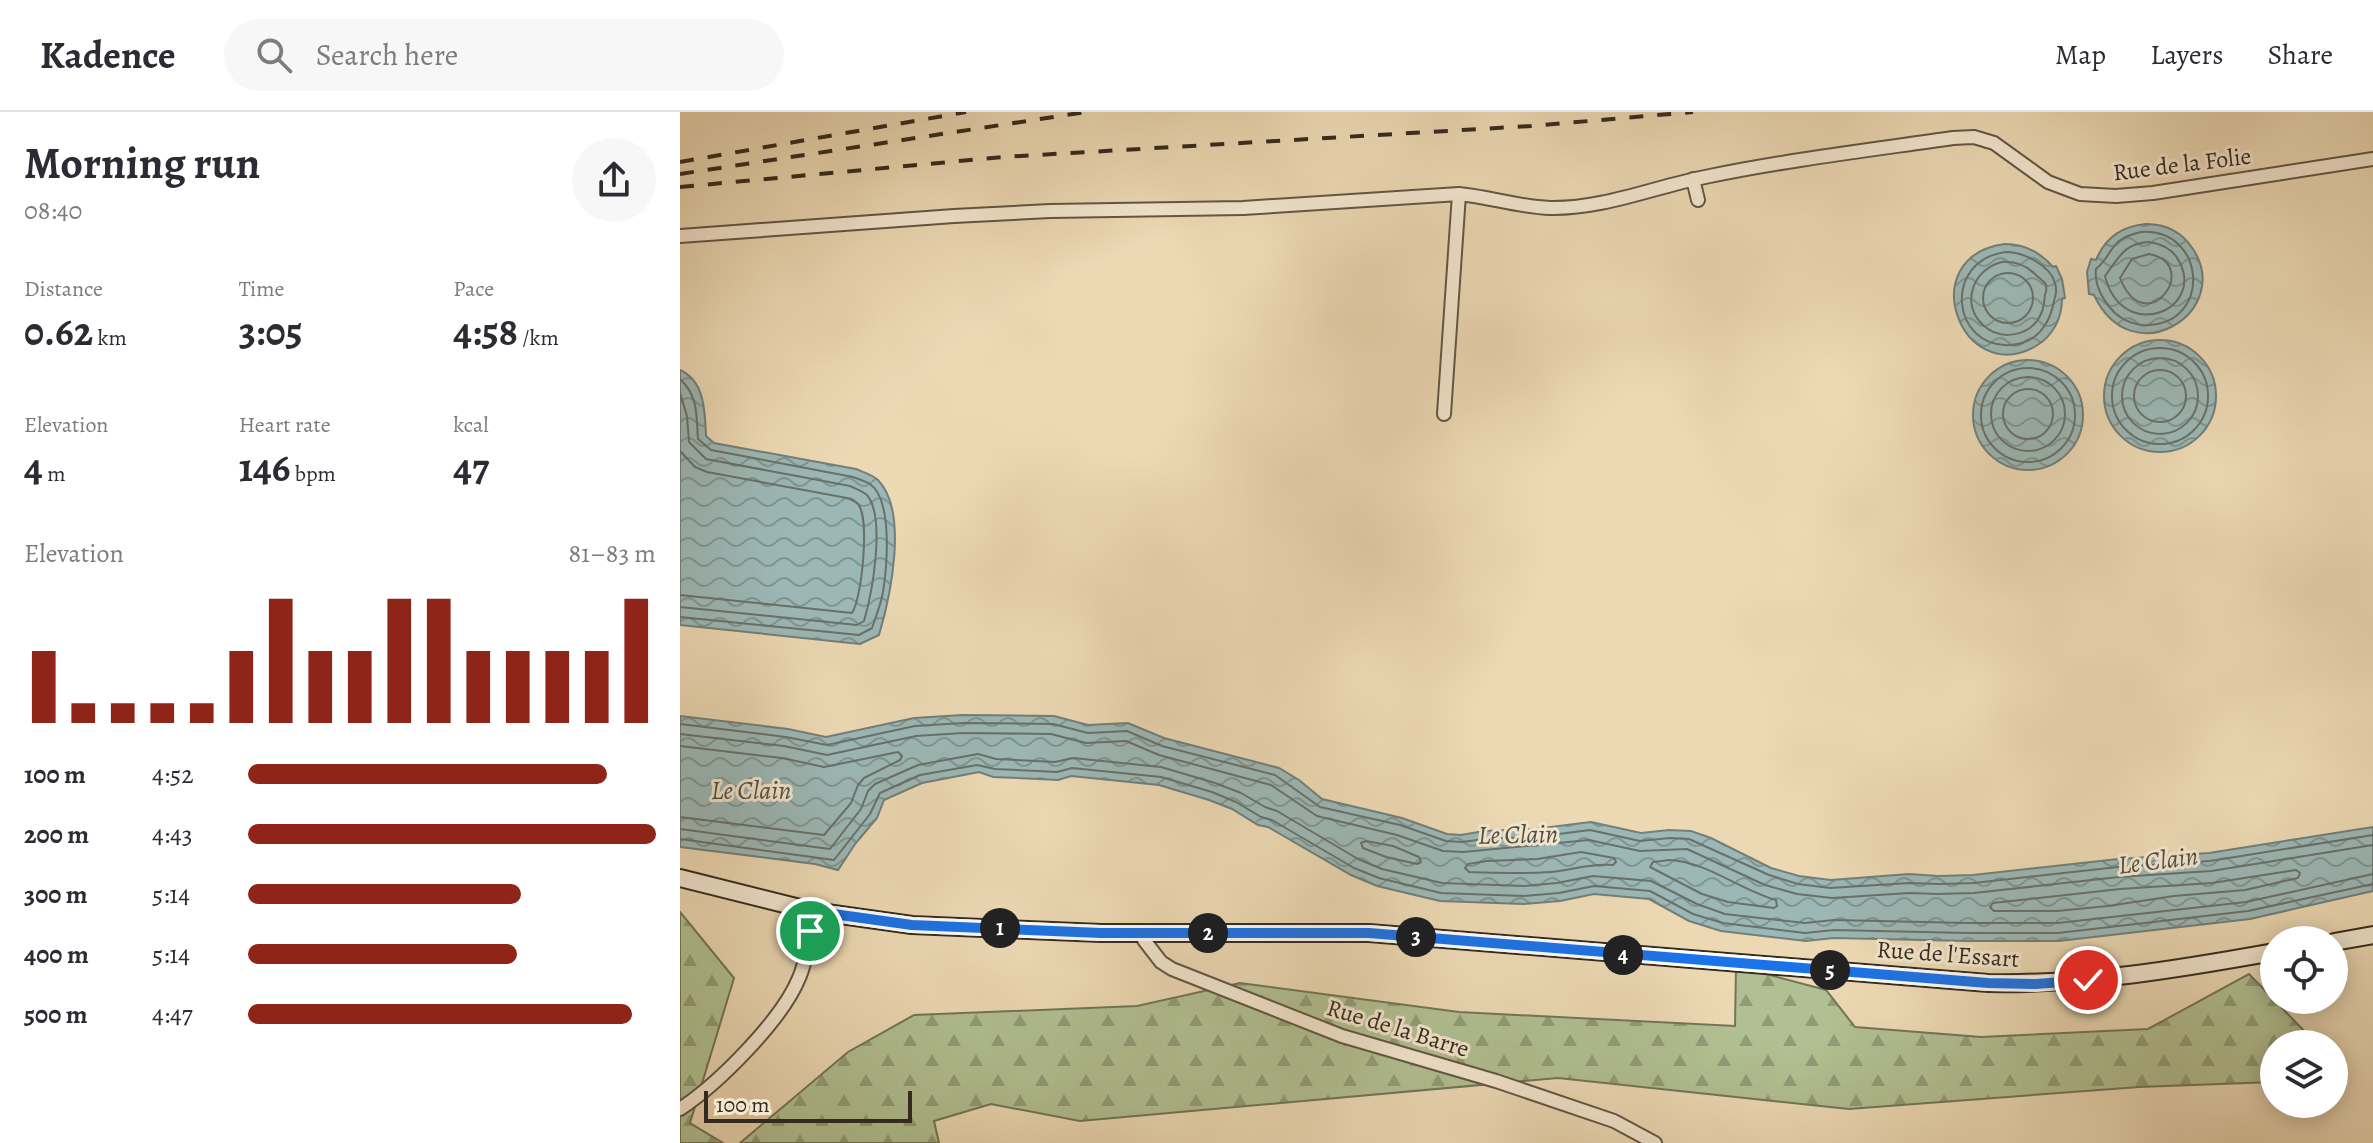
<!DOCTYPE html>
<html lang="en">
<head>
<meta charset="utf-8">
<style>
	:root { --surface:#fff; --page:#f7f7f7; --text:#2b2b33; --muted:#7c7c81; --line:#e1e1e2; --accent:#8f2418 }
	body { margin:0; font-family:Alegreya,serif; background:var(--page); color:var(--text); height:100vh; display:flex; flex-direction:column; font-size:30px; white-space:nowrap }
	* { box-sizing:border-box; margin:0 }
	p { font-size:26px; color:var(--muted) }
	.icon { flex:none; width:44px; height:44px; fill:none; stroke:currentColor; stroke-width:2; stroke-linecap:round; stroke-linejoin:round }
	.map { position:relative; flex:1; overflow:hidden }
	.panel { display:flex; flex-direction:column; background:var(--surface); width:680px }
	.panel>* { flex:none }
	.controls { position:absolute; left:1580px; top:814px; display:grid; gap:16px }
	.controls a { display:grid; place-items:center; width:88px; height:88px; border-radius:50%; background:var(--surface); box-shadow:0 4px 20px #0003; font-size:40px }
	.scale { position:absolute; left:24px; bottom:20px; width:208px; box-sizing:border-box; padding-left:8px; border:4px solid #342a1f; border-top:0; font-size:22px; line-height:28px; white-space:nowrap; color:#342a1f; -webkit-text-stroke:6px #f3e6ce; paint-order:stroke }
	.pin { position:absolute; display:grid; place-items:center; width:68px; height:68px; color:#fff; margin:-34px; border:4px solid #fff; border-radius:50%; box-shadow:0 2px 8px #0007 }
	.km { position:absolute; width:40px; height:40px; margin:-20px; border-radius:50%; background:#222; color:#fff; font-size:22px; line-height:40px; text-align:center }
	.round { display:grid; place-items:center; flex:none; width:84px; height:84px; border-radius:42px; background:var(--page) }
	.summary { display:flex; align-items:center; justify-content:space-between; height:136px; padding:0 24px }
	h1 { font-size:44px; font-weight:700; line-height:60px }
	.stats { display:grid; grid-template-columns:repeat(3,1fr); gap:12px; height:136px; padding:8px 24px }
	.stats div { display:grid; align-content:center }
	.stats b { font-size:40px; font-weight:700 }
	.stats small { font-size:22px; font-weight:400 }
	.stats p { font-size:22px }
	.chart { height:224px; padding:16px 24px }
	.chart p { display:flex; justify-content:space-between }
	.chart svg { width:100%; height:144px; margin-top:8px; stroke:var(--accent); stroke-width:6 }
	ul { padding:0 24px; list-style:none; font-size:26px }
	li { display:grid; grid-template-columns:128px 96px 1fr; align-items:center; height:60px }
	li i { height:20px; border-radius:10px; background:var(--accent) }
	header { display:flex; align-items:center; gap:48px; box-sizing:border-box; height:112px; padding:0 40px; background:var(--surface); border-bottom:2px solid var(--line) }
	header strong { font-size:38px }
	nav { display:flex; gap:44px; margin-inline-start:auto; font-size:28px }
	.search { width:560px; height:72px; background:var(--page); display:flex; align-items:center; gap:20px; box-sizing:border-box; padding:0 28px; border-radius:44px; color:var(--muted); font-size:30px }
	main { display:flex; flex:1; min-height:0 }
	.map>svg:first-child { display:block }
	.forest { fill:url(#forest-firs); stroke:#727558; stroke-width:2 }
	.water { fill:url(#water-waves); stroke:#727f7a; stroke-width:2 }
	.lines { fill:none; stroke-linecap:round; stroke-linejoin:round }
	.shore { stroke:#68716a; stroke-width:2 }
	.minor-casing { stroke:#625644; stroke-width:16 }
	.secondary-casing { stroke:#342a1f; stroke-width:20 }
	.minor { stroke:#f3e6ce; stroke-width:12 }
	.secondary { stroke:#f3e6ce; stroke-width:16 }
	.rail { stroke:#342a1f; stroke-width:4; stroke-dasharray:14 14; stroke-linecap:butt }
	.route-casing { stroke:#fff; stroke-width:16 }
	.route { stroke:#1a73e8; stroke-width:10 }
	.labels { text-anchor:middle; stroke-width:6; stroke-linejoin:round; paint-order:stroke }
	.street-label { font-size:24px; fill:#342a1f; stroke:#f3e6ce }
	.water-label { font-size:26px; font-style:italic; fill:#4e4e45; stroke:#f3e6ce }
</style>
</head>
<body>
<header>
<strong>Kadence</strong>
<div class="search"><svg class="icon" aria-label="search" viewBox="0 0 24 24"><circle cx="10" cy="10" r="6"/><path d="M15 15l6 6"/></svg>Search here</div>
<nav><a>Map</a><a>Layers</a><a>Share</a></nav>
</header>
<main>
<section class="panel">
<div class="summary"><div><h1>Morning run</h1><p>08:40</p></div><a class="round"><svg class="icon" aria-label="share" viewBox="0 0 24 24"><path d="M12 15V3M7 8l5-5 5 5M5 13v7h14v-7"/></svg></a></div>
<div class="stats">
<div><p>Distance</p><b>0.62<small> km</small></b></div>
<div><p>Time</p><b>3:05</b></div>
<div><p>Pace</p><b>4:58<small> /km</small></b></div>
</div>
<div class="stats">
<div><p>Elevation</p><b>4<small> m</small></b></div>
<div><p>Heart rate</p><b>146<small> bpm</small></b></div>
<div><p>kcal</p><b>47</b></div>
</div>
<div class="chart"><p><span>Elevation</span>81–83 m</p>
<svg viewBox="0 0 160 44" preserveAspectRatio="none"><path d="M5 44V22M15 44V38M25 44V38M35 44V38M45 44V38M55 44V22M65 44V6M75 44V22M85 44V22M95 44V6M105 44V6M115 44V22M125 44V22M135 44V22M145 44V22M155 44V6"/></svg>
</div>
<ul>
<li><b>100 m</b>4:52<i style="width:88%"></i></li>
<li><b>200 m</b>4:43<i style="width:100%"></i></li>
<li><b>300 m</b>5:14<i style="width:67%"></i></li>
<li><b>400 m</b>5:14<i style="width:66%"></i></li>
<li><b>500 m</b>4:47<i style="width:94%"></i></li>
</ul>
</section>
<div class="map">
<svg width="1693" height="1031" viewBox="0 0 1693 1031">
	<defs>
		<pattern id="forest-firs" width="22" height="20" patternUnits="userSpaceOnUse" patternTransform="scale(2)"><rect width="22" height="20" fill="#b1c092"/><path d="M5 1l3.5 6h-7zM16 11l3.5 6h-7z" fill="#919c77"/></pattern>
		<pattern id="water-waves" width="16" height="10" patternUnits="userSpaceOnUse" patternTransform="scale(2)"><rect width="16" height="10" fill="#9cb8b6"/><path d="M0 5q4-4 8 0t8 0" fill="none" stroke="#809693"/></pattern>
	</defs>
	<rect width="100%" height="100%" fill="#ecd9b4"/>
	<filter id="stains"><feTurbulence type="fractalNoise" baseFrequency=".0025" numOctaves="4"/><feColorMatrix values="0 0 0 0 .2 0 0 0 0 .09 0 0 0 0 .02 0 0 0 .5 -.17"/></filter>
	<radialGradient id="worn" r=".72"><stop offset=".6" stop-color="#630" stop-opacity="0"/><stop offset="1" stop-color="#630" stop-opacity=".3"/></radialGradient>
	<!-- forest -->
	<path class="forest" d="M0,800L54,866L10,1011L43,1031H0Z
		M1056,854L1146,878L1175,915L1301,925L1468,917L1569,862L1632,927V932H1594V970L1459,975L1169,997L878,966L400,1009L311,992L254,1009L259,1031H60L168,940L234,903L457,894L560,871L779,900L1055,914Z"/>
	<!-- water -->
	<path class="water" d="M1466,112C1485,112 1502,120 1513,137C1554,200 1452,264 1414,183L1409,182L1407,160L1411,147L1416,148C1425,126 1442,114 1466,112Z
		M1325,132C1345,132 1360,140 1373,155L1376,154L1382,167L1385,186L1382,187C1382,206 1373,224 1356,234C1281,277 1232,144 1325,132Z
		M1424 284a56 56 0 1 1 112 0a56 56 0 1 1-112 0Z
		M1293 303a55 55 0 1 1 110 0a55 55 0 1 1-110 0Z
		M0,258C25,269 25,300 26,324L34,331L176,357C183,360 193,363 198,368C229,400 210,486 199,523L180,532L0,513Z
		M283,603L374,604L408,613L448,611L484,626L599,656L619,668L642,687L722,706L767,722L781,723L804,719L854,717L911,710L961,721L989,718L1011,719L1031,726L1091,756L1119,764L1151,768L1229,762L1258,764L1293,763L1438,747L1529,741L1693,715V779L1570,807L1379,829H1288L1154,826L1126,829L1041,819L1009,809L969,787L914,782L880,789L844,792L760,789L697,774L671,763L588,715L578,713L552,697L529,688L479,673L391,664L378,668L358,667L313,665L299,660L242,671L204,688L197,706L175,732L158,758L135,752L0,735V604L108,617L146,625L234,606Z"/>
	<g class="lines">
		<!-- shore -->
		<path class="shore" d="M1461,120C1526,116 1532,210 1469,213C1457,214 1444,209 1435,201C1423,189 1414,173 1416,157C1435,141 1428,127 1461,120Z
			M1469,130C1482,132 1493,137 1499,149C1526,199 1442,232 1425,164C1438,147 1444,131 1469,130Z
			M1326,140C1343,140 1370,153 1375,171C1377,178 1376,182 1374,189C1370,212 1357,231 1331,233C1271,237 1262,148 1326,140Z
			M1469,142C1523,152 1466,231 1440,166L1452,147Z
			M1322,150C1335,149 1346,153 1356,163C1359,166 1362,168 1365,171C1368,176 1366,179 1365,183C1364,190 1364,196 1361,202C1351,224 1321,230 1303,213C1280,192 1293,157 1322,150Z
			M1303 186a25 25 0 1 1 50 0a25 25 0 1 1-50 0Z
			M1432 284a48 48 0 1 1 96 0a48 48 0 1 1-96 0Z
			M1442 284a38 38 0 1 1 76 0a38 38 0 1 1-76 0Z
			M1301 303a47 47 0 1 1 94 0a47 47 0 1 1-94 0Z
			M1454 284a26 26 0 1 1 52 0a26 26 0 1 1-52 0Z
			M1311 302a37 37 0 1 1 74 0a37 37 0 1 1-74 0Z
			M0,267C19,285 16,303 18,327L31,338L173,365C178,367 185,369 190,372C213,388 207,455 203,480C201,492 196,504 192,516L179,523L0,505
			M1323 302a25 25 0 1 1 50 0a25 25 0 1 1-50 0Z
			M0,281L7,304L9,330L26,347L170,374C176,377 182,379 187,383C206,406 192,482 184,509L177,513L0,495
			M0,339L15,355L27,360L167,386C170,387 175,389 178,392C190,406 182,486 172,501L0,483
			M0,612L106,625L147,633L235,614L283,611L373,612L408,621L447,619L482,634L595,663L640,695L720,713L766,729L782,730L805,727L855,725L910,718L960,729L990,726L1009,727L1089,763L1118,772L1150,776L1229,771L1258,772L1294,771L1438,755L1530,749L1693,723
			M0,622L104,634L147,643L236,624L283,621L371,622L406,631L446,629L479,643L591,673L637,704L717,723L763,739L783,740L909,728L960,739L1007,737L1085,773L1117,782L1152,786L1229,781L1258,782L1294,781L1439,765L1531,759L1693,733
			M0,634L102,646L144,655L218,640L222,644L220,648L184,666L178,673L171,691L144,723L0,705
			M0,717L150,737L181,697L188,679L195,672L238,653L298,642L316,647L375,650L393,646L481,655L535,671L561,681L585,695L597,699L678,747L702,757L762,771L844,774L877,771L913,764L971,769L1017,792L1045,802L1125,811L1154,808L1288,811H1378L1566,790L1693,762
			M0,727L154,748L190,702L200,681L240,663L297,653L315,657L358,659L377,660L392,656L481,665L532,680L556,690L581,705L592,708L674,756L699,766L761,781L844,784L879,781L914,774L970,779L1013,802L1043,811L1125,821L1154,818L1287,821H1378L1568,799L1693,772
			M686,729L713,734L739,745L741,750L737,752L706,745L683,736L681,731Z
			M901,740L934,746L936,750L933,753C909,751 893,758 871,760C843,762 816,761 789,760L785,756L788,752L807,749L857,747Z
			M990,748C1027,750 1060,778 1096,788L1097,794L1094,796L1048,790L1022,782L970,755L973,750Z
			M1616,758L1620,761L1618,766L1565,778L1494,784L1428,794L1377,799H1314L1310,795L1313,791L1440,777L1532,771Z"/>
		<!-- minor casing -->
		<g class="minor-casing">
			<path id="minor" d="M1013,67L1018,88
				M0,124L274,104L370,99L563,96L779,82
				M764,302L779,82C810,85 839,95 870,96C923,97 974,75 1025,65C1107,48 1190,38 1273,26L1294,25L1314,31L1368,70L1400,82L1436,84L1473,81L1693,47
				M462,821L464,828L481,850L492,857L530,872L662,924L816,969L934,1009L975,1031
				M0,997C38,972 102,908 119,866C128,845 129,821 132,799"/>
		</g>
		<!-- secondary casing -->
		<g class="secondary-casing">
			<path id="secondary" d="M0,766L132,799L232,813L421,821H689L1308,871C1404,873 1499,857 1594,840
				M1654,830L1693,823"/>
		</g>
		<!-- minor -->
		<use href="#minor" class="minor"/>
		<!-- secondary -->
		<use href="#secondary" class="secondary"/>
		<!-- rail -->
		<path class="rail" d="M0,50L286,0
			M0,62L406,0
			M0,75L323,45L851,14L1013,0"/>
	</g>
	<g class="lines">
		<!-- route casing -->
		<g class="route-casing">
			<path id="route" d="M130,819L132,799L232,813L421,821H689L1308,871L1356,872L1408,868"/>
		</g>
		<!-- route -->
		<use href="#route" class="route"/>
	</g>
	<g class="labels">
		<!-- street labels -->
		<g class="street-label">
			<text transform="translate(1502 52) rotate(-7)" y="8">Rue de la Folie</text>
			<text transform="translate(1268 842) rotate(4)" y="8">Rue de l'Essart</text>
			<text transform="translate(718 916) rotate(17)" y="8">Rue de la Barre</text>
		</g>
		<!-- water labels -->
		<g class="water-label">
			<text x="71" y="687">Le Clain</text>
			<text transform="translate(838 722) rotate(-1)" y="9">Le Clain</text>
			<text transform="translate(1478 748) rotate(-7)" y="9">Le Clain</text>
		</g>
	</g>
	<rect width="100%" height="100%" filter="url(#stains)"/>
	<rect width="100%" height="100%" fill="url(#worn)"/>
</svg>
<div class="controls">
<a><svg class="icon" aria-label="locate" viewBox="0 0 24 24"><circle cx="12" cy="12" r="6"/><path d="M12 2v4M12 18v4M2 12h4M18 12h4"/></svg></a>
<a><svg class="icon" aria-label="layers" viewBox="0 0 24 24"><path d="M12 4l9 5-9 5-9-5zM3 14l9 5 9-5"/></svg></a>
</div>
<div class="scale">100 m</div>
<div class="pin" style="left:130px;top:819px;background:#1e9e55"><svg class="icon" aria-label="arrive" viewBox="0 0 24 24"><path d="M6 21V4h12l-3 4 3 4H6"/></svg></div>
<div class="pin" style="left:1408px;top:868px;background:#d93025"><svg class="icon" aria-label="check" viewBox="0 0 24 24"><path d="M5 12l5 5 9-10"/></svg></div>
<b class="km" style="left:320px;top:816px">1</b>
<b class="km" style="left:528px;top:821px">2</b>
<b class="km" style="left:736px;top:825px">3</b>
<b class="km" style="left:943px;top:843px">4</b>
<b class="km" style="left:1150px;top:858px">5</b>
</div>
</main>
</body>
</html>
